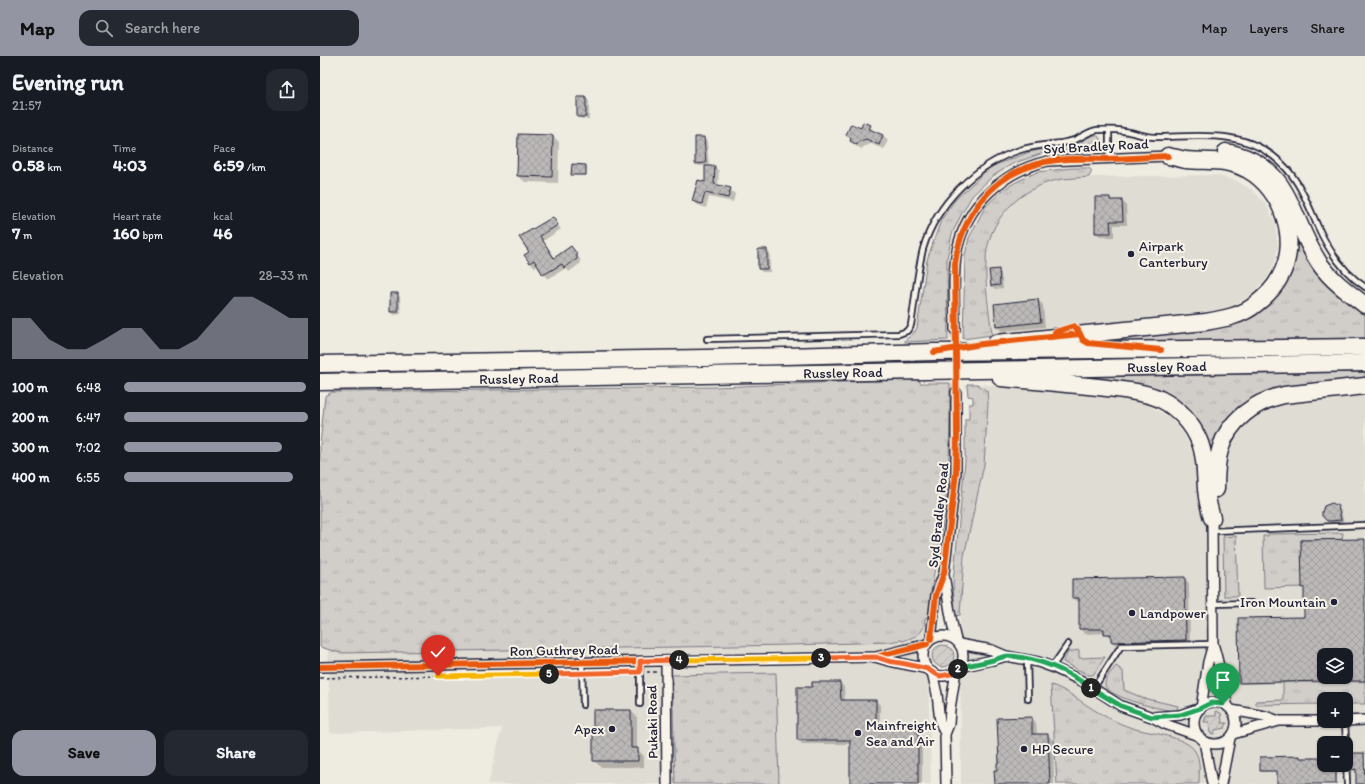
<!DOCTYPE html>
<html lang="en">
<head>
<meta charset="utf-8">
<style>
	:root { --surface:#171b24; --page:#242831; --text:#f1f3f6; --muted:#9ea1a6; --accent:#9495a2 }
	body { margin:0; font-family:Itim,sans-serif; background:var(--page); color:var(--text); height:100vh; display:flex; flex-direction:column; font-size:15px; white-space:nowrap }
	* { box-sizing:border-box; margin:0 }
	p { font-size:13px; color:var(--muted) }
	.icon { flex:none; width:22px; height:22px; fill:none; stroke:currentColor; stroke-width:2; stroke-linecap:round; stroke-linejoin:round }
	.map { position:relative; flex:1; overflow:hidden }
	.details { display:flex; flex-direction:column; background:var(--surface); width:320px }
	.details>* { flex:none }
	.buttons { position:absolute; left:997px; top:592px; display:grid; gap:8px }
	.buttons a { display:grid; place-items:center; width:36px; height:36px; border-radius:8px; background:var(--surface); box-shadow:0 1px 3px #0004; font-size:20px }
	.pin { position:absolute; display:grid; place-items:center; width:34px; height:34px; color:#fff; margin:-41px -17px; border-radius:50% 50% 50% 0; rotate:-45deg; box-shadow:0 0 4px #0007 }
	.pin .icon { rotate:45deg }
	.km { position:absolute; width:20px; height:20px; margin:-10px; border-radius:50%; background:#222; color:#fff; font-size:11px; line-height:20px; text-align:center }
	.round { display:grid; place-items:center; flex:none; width:42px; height:42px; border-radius:12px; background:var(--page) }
	.head { display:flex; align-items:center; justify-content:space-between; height:68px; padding:0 12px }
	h1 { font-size:22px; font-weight:700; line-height:30px }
	.figures { display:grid; grid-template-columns:repeat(3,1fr); gap:6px; height:68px; padding:4px 12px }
	.figures div { display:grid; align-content:center }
	.figures b { font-size:17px; font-weight:700 }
	.figures small { font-size:11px; font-weight:400 }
	.figures p { font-size:11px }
	.chart { height:112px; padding:8px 12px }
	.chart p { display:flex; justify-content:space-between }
	.chart svg { width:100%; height:72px; margin-top:4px; fill:var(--accent); opacity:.7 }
	.button { display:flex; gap:8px; margin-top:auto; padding:8px 12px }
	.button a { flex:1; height:46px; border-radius:12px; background:var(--accent); color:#111; font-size:16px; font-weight:700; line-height:46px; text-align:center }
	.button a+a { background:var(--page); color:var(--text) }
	ul { padding:0 12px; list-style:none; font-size:13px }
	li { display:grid; grid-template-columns:64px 48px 1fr; align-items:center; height:30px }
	li i { height:10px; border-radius:5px; background:var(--accent) }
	header { display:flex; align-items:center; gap:24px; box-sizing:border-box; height:56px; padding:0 20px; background:var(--accent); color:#111 }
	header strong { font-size:19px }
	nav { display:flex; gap:22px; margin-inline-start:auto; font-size:14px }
	.search { width:280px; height:36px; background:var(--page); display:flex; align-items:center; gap:10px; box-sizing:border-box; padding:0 14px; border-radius:12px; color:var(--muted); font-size:15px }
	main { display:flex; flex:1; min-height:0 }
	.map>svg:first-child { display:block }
	.built { fill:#dfdcd4; fill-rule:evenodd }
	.grass { fill:url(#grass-tufts); stroke:#7a7882 }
	.garden { fill:url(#garden-furrows); stroke:#7a7882 }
	.shadow { fill:#0003; fill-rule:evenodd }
	.building { fill:url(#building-cross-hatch); stroke:#22223b }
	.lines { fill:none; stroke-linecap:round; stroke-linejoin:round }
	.minor-tunnel { stroke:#c5c3c0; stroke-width:9; stroke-dasharray:9 4.5; stroke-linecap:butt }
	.service-casing { stroke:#22223b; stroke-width:8 }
	.minor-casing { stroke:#22223b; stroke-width:12 }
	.trunk-casing { stroke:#22223b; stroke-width:19 }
	.path { stroke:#22223b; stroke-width:1.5; stroke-dasharray:3 3; stroke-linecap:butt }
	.service { stroke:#f7f3e8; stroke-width:4.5 }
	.minor { stroke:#f7f3e8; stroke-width:9 }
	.trunk { stroke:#f7f3e8; stroke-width:16 }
	.cycleway-casing { stroke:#f7f3e8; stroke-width:8 }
	.cycleway { stroke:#e8590c; stroke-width:6 }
	.split-1-casing { stroke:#fff; stroke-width:8 }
	.split-2-casing { stroke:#fff; stroke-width:8 }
	.split-3-casing { stroke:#fff; stroke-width:8 }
	.split-4-casing { stroke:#fff; stroke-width:8 }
	.split-5-casing { stroke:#fff; stroke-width:8 }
	.split-6-casing { stroke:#fff; stroke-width:8 }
	.split-1 { stroke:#22a559; stroke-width:5 }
	.split-2 { stroke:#22a559; stroke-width:5 }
	.split-3 { stroke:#f0652b; stroke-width:5 }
	.split-4 { stroke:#f5b400; stroke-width:5 }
	.split-5 { stroke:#f0652b; stroke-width:5 }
	.split-6 { stroke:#f5b400; stroke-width:5 }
	.poi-dot { fill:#22223b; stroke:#f7f3e8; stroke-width:1.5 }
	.labels { text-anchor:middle; stroke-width:4; stroke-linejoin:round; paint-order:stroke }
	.street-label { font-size:14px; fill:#22223b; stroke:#f7f3e8 }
	.poi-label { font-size:14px; fill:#22223b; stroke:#f7f3e8; text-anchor:start }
</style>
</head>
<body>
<header>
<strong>Map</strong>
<div class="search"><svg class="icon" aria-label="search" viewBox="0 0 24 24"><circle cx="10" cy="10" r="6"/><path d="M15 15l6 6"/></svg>Search here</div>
<nav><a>Map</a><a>Layers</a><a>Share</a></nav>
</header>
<main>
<section class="details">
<div class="head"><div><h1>Evening run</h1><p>21:57</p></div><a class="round"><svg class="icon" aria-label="share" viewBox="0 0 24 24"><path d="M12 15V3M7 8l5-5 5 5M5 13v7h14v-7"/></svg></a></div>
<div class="figures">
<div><p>Distance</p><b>0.58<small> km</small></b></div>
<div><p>Time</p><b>4:03</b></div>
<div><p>Pace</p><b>6:59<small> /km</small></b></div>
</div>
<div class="figures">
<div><p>Elevation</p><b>7<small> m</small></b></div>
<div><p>Heart rate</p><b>160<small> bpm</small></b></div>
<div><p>kcal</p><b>46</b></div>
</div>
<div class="chart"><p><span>Elevation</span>28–33 m</p>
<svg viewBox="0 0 160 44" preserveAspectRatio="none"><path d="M0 44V19L10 19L20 32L30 38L40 38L50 32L60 25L70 25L80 38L90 38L100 32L110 19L120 6L130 6L140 12L150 19L160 19V44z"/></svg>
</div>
<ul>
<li><b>100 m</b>6:48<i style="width:99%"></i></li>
<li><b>200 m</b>6:47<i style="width:100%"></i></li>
<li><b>300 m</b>7:02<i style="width:86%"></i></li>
<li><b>400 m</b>6:55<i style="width:92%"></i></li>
</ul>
<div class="button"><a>Save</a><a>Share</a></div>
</section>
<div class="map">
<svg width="1045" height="728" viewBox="0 0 1045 728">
	<defs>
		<pattern id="grass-tufts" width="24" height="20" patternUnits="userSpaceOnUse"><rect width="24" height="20" fill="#d1cdc9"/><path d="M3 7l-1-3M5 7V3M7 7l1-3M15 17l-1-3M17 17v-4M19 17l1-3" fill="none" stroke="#b3b0ae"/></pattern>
		<pattern id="garden-furrows" width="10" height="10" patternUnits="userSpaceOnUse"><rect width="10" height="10" fill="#d1cdc9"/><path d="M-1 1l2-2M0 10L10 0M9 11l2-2" fill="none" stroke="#b3b0ae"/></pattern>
		<pattern id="building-cross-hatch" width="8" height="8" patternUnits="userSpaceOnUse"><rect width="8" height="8" fill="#bbb8b7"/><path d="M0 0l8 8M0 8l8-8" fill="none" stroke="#a09e9e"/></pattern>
	</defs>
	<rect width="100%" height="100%" fill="#eeebe1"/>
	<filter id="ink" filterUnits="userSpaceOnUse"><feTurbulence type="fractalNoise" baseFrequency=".025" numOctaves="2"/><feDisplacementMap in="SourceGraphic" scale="8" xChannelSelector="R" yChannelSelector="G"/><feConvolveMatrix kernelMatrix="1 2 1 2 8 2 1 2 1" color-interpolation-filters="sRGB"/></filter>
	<g filter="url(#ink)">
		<!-- built -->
		<path class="built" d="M895,119L917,125L932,134L945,147L955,166L958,189L955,206L947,222L930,240L907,253L672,279L666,205L669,183L676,166L687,153L703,138L722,129L741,123L769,121Z
			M657,328L795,341L819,345L835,353L849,361L861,374L868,386L878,412H906L907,400L918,379L927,367L940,357L954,351L969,348L1045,340V728H641L640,553L644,500L664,409L668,347L667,335ZM1004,599H1026V621H1004ZM1004,643H1026V665H1004ZM1004,687H1026V709H1004Z
			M600,330L611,728H168L182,672L10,677L3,346Z"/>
		<!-- grass -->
		<path class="grass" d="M775,79L778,80L781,84V90L778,93L726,96L692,108L673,120L652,140L641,159L632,178L627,202L628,284L585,286V284L592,279L597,272L607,204L621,164L635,144L670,111L712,95L743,91L761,86L769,81Z
			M752,112H769L772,115L769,121C760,122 751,122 742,123C701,130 666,164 666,206C665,230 669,255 672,279L643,283L645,199L649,182L665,151L683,134L696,126L717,116Z
			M973,174L1045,255V282L791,286V280L946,248Z
			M1045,316V325L949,338L893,406L866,356L765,325V321Z
			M599,323L600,327H630C630,371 630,415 624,458C620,493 610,526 609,561L605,562C605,578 596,580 583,585L580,584L570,586L470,589L20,597L0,591V389L5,340L12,336L395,331Z
			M647,328H657L667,335L668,347L664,409L644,500L640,559L635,560L633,526L645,406V363H649V348H653V341L648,340Z
			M1023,477L1022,484H981L983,531L944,532L943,480H948V478Z
			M916,480L918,540H904L903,481Z
			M759,594V602L785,601L773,619H768L743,606L748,596Z
			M796,610L803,615L804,634L823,642L858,650L857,655C845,655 788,642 785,629C784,623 793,614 796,610Z
			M456,617L459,728H355L352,619Z
			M963,624H1045V648H1026V643H1004V648L936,649V645L963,644Z
			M731,629C745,633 757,643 768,650C782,659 797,667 812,672C828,677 866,680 875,695C881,704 879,718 879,728H737Z"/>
		<!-- garden -->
		<path class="garden" d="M612 600a11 11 0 1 1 22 0a11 11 0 1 1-22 0Z
			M896,655L901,657L902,667H907L905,672L895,674L894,678L890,677L889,666H884L886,660H896Z"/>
		<!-- shadow -->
		<path class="shadow" d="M258,42H266L269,45V63H262L258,60Z
			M550,70L554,76L563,79L568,84L564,93L551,88L543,91L542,93L536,90L527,79Z
			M233,80L239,86L238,127L205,126L198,120Z
			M384,82L387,85L389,111H394L399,115L398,130L410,133L415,138L413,146L389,141L386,152L378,149L373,145L386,127V110H379L376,107Z
			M266,110L267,111L266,120L254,119L252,118Z
			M776,142H790L792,145H802L806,149L807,169H794V181H781L776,177Z
			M232,162L241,173L223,185L235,202L251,191L260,203L261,207L249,216L246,212L228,223L218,209L215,211L210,207V196L201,182Z
			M447,194L450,197V216H442L439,213Z
			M678,214L681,217L683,232L675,233L672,229Z
			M77,238L80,241L81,258L74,259L71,256Z
			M718,244L723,249L725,271L682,275L677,271Z
			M1017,451L1021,454L1024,467H1011L1003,459Z
			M1045,484V626L921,628L920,626L985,562V532L983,531ZM1004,599H1026V621H1004Z
			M864,522L869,527L870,589L797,590L792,585V582H790L785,577L765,578L760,573V546H758L753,541Z
			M520,627L524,631L525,645H556L560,649V670H598L602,674V728H531V688H482L478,684L493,632Z
			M311,655L317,661V693L324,700V711H281L274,705Z
			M712,662L716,667L717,679H728L733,684L734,728H676L680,708Z
			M1044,698L1045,699V728H1037V717L1033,713Z
			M979,701L981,702L1004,703V709H1017V728H958V715L942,716L941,714Z"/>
		<!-- building -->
		<path class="building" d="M257,41H266V61H257Z
			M543,66L551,69L549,73L563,79L559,89L546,83L538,86L537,89L530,85L531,82L526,79L531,68L541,72Z
			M198,78L233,79L232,121L197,120Z
			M375,81H384L386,107L375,108Z
			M252,108L266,109V119H251Z
			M385,110H395L394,128L411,132L408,142L385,137L382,148L372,145L378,124L385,126Z
			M775,141H790V144H802L803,165H790L791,177H775Z
			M233,161L238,169L220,180L234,202L251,190L257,198V203L244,212L242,208L223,219L214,204L210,207L204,199L209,196L199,181Z
			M438,193H447V213H438Z
			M679,213L680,229L671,230L669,214Z
			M70,237H78V256H70Z
			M718,243L721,266L676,271L674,248Z
			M1012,447L1018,450L1021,464L1010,465H1007L1002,460V456L1004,450Z
			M1045,483V625H1026V599H1004V625L919,627L918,562L984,561V531L982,532L981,484Z
			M865,521L866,584L791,586V578H784V573H759V542H752V523Z
			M492,626H520L521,644H556V669H598V728H530V684H477V631H492Z
			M273,654H311V692H318V705H273Z
			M712,661V678H728L730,728H675L674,714H677V707H679L677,662Z
			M1032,697H1044L1045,728H1036V713L1032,714Z
			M980,700V702H1004V709H1016V728H957V715H940V701Z"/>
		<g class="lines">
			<!-- minor-tunnel -->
			<path class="minor-tunnel" d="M635,274L636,336"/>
			<!-- service casing -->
			<g class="service-casing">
				<path id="service" d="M789,74V102
					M387,283L579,278L587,275L591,269C595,244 597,217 603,193C616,148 656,108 700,94C713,90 727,89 741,87C746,86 752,85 757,83C763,80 770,75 777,74C786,74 795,73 803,75C814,76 823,81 835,81C875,81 919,73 953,100C978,119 986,144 998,171C1008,193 1024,217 1045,231
					M892,475L1045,469
					M893,548L931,547
					M707,603L708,643
					M262,606L263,649
					M732,611L748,588
					M773,633L801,590L893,588
					M320,648V605
					M1025,665L1026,687
					M1026,702L1027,728"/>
			</g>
			<!-- minor casing -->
			<g class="minor-casing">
				<path id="minor" d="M635,274C635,248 632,219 637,194C647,148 683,115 728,105L848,100
					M624,519C628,541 630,562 636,584
					M603 600a20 20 0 1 1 40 0a20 20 0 1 1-40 0Z
					M611,583L616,539L624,517L636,417V336
					M639,588L672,594L686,600L718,606L732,611L762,625L801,650L832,661L845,668L879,680
					M893,588C900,608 902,630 908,651
					M556,601C573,607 591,609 608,613
					M346,605L347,728
					M0,611L556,601C573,596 590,593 607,588
					M640,611L673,604L686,600
					M612,616L617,638L620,666L625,678L626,728
					M874 667a21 21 0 1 1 42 0a21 21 0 1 1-42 0Z
					M911,654L945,660L959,665
					M832,661L860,659L881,652L888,606L893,588L892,462
					M1026,665L1045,664
					M625,678L629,668L630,653L636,615
					M913,678L959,665H1004
					M884,685L892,728
					M901,728L910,682"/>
			</g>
			<!-- trunk casing -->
			<g class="trunk-casing">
				<g id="trunk">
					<path d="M906,96C973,108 969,163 1000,208C1012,225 1029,237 1045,249"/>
					<path d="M676,287L885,266C903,263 922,260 936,248C945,241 955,231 960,221C980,185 963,134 928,114C905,102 890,106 866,104C860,103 853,101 848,100"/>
					<path d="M0,308L386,302L614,296L1045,291"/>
					<path d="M681,322C716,325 751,328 787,332C804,334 824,336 840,343C858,352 873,368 880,387C887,405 884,423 887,441C888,448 890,455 892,462"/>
					<path id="s1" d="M0,326L1045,307"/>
					<path d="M896,433C896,420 896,407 900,394C908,364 936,345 964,339L1045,330"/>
				</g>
			</g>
			<!-- path -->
			<path class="path" d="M327,616H337
				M269,617H313
				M0,622L255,618"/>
			<!-- service -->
			<use href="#service" class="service"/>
			<!-- minor -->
			<use href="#minor" class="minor"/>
			<!-- trunk -->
			<use href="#trunk" class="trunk"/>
			<!-- cycleway casing -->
			<g class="cycleway-casing">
				<path id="cycleway" d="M735,276L754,270L758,274L763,284L768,287L841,294
					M614,296L662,288L760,278
					M611,583L616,539L624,517L636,417L637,380L635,208C641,161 670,121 717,108C739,101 764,103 787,103C807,103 827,101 848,100
					M0,611L556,601C573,596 590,593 607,588"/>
			</g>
			<!-- cycleway -->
			<use href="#cycleway" class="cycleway"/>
		</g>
	</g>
	<g class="lines" filter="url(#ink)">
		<!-- split-1 casing -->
		<g class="split-1-casing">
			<path id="split-1" d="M771,632L801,650L832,661L860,659L881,652L891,647L903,648"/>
		</g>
		<!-- split-2 casing -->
		<g class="split-2-casing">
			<path id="split-2" d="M638,613L640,611C651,609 662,607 673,604C678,603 683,600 688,600C717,601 748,615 771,632"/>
		</g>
		<!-- split-3 casing -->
		<g class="split-3-casing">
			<path id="split-3" d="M501,602L556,601L568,605L586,608L608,613L612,616L620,620L631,618L638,613"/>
		</g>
		<!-- split-4 casing -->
		<g class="split-4-casing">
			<path id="split-4" d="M359,604L501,602"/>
		</g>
		<!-- split-5 casing -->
		<g class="split-5-casing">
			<path id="split-5" d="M229,618L320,616V605L359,604"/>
		</g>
		<!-- split-6 casing -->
		<g class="split-6-casing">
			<path id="split-6" d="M118,620L229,618"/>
		</g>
		<!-- split-1 -->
		<use href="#split-1" class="split-1"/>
		<!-- split-2 -->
		<use href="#split-2" class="split-2"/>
		<!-- split-3 -->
		<use href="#split-3" class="split-3"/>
		<!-- split-4 -->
		<use href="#split-4" class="split-4"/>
		<!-- split-5 -->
		<use href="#split-5" class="split-5"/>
		<!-- split-6 -->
		<use href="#split-6" class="split-6"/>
	</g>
	<!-- markers -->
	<g class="poi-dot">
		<circle cx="811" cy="198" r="4"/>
		<circle cx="1014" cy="546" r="4"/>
		<circle cx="812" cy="557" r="4"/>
		<circle cx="292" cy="673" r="4"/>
		<circle cx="538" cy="677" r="4"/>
		<circle cx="704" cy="693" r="4"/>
	</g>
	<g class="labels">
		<!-- street labels -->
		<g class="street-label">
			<text transform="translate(776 90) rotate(-3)" y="5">Syd Bradley Road</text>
			<text dy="5" stroke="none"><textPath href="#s1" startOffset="847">Russley Road</textPath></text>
			<text dy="5" stroke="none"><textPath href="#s1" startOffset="523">Russley Road</textPath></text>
			<text dy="5" stroke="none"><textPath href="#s1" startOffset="199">Russley Road</textPath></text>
			<text transform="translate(618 459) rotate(-84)" y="5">Syd Bradley Road</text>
			<text transform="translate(244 594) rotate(-1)" y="5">Ron Guthrey Road</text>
			<text transform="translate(332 666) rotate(-91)" y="5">Pukaki Road</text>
		</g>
		<!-- poi labels -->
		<g class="poi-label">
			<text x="819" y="195">Airpark<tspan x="819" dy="16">Canterbury</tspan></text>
			<text x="1006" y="551" text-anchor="end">Iron Mountain</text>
			<text x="820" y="562">Landpower</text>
			<text x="546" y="674">Mainfreight<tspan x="546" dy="16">Sea and Air</tspan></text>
			<text x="284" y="678" text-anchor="end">Apex</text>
			<text x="712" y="698">HP Secure</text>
		</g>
	</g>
</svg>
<div class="buttons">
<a><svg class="icon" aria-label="layers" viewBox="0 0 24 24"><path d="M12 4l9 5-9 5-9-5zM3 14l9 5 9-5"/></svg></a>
<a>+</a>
<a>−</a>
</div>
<div class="pin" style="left:903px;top:648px;background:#1e9e55"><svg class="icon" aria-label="arrive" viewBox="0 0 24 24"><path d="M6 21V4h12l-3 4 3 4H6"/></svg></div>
<div class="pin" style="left:118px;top:620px;background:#d93025"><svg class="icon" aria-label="check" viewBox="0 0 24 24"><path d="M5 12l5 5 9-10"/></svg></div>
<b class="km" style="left:771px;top:632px">1</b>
<b class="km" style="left:638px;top:613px">2</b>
<b class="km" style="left:501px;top:602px">3</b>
<b class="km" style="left:359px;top:604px">4</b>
<b class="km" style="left:229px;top:618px">5</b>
</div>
</main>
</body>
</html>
